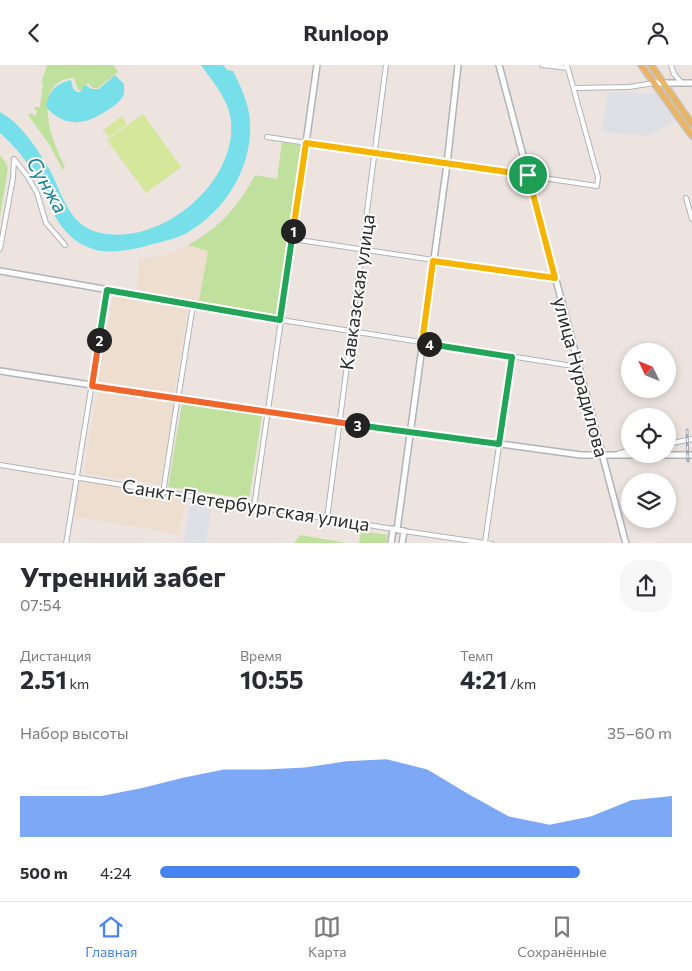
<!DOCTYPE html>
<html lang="ru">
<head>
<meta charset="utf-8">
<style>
	:root { --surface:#fff; --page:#f7f7f7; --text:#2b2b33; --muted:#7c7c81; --line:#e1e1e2; --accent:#4784f1 }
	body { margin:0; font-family:Commissioner,sans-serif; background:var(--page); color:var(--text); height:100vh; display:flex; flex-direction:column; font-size:19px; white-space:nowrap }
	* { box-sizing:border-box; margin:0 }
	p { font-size:16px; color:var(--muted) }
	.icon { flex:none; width:28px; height:28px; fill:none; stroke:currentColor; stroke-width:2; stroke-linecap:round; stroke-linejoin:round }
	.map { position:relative; height:478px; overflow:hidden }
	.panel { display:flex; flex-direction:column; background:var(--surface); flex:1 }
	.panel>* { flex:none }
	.needle { width:32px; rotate:313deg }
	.controls { position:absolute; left:621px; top:278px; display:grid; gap:10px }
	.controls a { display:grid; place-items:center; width:55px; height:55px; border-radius:50%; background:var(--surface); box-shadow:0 2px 8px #0003; font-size:25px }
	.pin { position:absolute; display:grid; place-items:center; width:42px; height:42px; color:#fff; margin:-21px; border:2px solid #fff; border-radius:50%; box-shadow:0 1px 5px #0007 }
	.km { position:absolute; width:25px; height:25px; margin:-12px; border-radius:50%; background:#222; color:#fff; font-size:14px; line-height:25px; text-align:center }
	.round { display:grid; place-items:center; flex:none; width:52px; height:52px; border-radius:20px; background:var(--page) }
	.overview { display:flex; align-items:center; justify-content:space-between; height:85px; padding:0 20px }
	h1 { font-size:28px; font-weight:700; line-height:38px }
	.figures { display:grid; grid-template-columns:repeat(3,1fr); gap:8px; height:85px; padding:5px 20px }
	.figures div { display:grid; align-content:center }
	.figures b { font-size:25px; font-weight:700 }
	.figures small { font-size:14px; font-weight:400 }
	.figures p { font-size:14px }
	.chart { height:140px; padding:10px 20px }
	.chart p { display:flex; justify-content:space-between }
	.chart svg { width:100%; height:90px; margin-top:5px; fill:var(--accent); opacity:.7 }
	ul { padding:0 20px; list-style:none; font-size:16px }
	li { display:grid; grid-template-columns:80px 60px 1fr; align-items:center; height:38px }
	li i { height:12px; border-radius:6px; background:var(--accent) }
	header { display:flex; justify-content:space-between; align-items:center; height:65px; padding:0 20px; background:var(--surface); font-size:22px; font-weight:700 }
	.dock { display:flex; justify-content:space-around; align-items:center; height:70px; border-top:1px solid var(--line); background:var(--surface); font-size:14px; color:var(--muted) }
	.dock a { display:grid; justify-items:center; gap:2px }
	.dock .active { color:var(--accent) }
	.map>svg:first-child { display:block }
	.industrial { fill:#dfdfe6 }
	.education { fill:#eddecf }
	.green { fill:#c0e09e }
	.pitch { fill:#d4e79a }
	.water { fill:#77dfe9 }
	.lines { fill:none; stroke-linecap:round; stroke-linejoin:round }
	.street-casing { stroke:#afb3bb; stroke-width:6 }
	.secondary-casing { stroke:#afb3bb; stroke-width:8 }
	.primary-casing { stroke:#c4c4c4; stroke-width:8 }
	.street { stroke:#fff; stroke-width:4 }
	.secondary { stroke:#fff; stroke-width:5 }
	.primary { stroke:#eab466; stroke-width:5.5 }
	.rail-casing { stroke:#a1a8b5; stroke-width:3 }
	.rail { stroke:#fff; stroke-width:1; stroke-dasharray:4; stroke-linecap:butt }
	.split-1-casing { stroke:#fff; stroke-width:10 }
	.split-2-casing { stroke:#fff; stroke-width:10 }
	.split-3-casing { stroke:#fff; stroke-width:10 }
	.split-4-casing { stroke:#fff; stroke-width:10 }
	.split-5-casing { stroke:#fff; stroke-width:10 }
	.split-1 { stroke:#f5b400; stroke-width:6 }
	.split-2 { stroke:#22a559; stroke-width:6 }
	.split-3 { stroke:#f0652b; stroke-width:6 }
	.split-4 { stroke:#22a559; stroke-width:6 }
	.split-5 { stroke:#f5b400; stroke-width:6 }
	.labels { text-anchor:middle; stroke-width:4; stroke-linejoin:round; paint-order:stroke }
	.street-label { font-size:19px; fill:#2c2c2c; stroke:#fff }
	.water-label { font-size:20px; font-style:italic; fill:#148197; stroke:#fff }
</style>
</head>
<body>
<header><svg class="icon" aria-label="back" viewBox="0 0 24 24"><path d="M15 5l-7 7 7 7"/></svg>Runloop<svg class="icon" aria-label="person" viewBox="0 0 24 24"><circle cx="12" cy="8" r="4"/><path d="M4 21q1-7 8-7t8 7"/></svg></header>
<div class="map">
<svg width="692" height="479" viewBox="0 0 692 479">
	<rect width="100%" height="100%" fill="#ede4df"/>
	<!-- industrial -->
	<path class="industrial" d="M608,27L656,28L678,55L648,71L602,67Z
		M191,434L212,437L206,478H183Z"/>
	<!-- education -->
	<path class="education" d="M188,180L208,185L199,236L138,225L139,194L166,191Z
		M113,229L188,243L174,328L98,316Z
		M98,324L174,336L160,420L84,408Z
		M76,415L186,433L179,469L69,450Z"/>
	<!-- green -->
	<path class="green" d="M47,0H114L118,7L98,23H93L88,18L81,25H78L74,13C29,15 52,79 65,101L63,105L49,79L28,50L31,48L35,51L37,47L34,42H40L43,18H41Z
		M282,77L301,80L278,248L275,250L199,236L208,186L188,180C219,163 239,141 255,110L277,114Z
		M0,90L6,98L8,103L0,151Z
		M182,338L262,350L249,434L168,422Z
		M361,466L388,470L386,478H359Z
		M300,470L347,478H294Z"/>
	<!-- pitch -->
	<path class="pitch" d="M143,49L181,102L146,128L107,75Z
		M122,51L127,59L109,72L103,65Z"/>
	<!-- water -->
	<path class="water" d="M201,0H223L227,5L233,6C241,22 249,39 250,56C253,102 225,147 185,169C175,174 164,176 153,179C136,184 110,190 93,184C57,172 52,141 36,112C27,96 14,80 0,68V47C20,58 33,78 45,97C62,122 65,161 101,168C161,181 237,118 231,56C229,35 213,17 201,0Z
		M115,10L124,19C124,22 125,28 123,31C120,37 113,42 106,46C85,60 65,63 46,42C48,27 56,18 71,15L73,24L77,27H80L85,20L92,24H99Z"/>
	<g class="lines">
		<!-- street casing -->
		<g class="street-casing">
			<path id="street" d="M542,0L568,3
				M671,0L674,9L681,17
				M574,23L629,22L654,18
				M267,72L597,121L598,112L567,0
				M14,94L28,112L37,128L46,158L65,180
				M686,133L692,154
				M292,174L555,213
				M0,184L13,113L14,94
				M178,334L193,240
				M668,379L692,374
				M619,388L630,386
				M0,400L393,464
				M163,428L177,337
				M254,442L281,255L579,302
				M327,454L386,0
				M404,466L492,479
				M485,477L512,292
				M66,479L107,225"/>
		</g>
		<!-- secondary casing -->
		<g class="secondary-casing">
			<path id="secondary" d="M499,0L626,479
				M654,18H692
				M0,206L281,255L317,0
				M0,306L267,347L581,390H692
				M397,465L447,99L458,0
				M391,479L393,464L404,466L402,479"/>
		</g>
		<!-- primary casing -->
		<g class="primary-casing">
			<path id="primary" d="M641,0L692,71
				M651,0L692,59"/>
		</g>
		<!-- street -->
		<use href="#street" class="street"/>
		<!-- secondary -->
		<use href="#secondary" class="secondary"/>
		<!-- primary -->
		<use href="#primary" class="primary"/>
		<!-- rail casing -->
		<g class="rail-casing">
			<path id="rail" d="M687,365L688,396"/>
		</g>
		<!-- rail -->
		<use href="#rail" class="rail"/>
	</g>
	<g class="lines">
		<!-- split-1 casing -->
		<g class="split-1-casing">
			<path id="split-1" d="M293,166L306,78L528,110"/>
		</g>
		<!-- split-2 casing -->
		<g class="split-2-casing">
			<path id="split-2" d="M99,275L107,225L280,255L293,166"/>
		</g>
		<!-- split-3 casing -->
		<g class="split-3-casing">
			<path id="split-3" d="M99,275L92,321L357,360"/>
		</g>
		<!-- split-4 casing -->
		<g class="split-4-casing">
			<path id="split-4" d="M357,360L499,379L512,292L429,279"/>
		</g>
		<!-- split-5 casing -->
		<g class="split-5-casing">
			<path id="split-5" d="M429,279L422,278L433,196L555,213L528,110"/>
		</g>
		<!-- split-1 -->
		<use href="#split-1" class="split-1"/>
		<!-- split-2 -->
		<use href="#split-2" class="split-2"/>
		<!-- split-3 -->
		<use href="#split-3" class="split-3"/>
		<!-- split-4 -->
		<use href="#split-4" class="split-4"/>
		<!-- split-5 -->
		<use href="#split-5" class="split-5"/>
	</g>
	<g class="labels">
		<!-- street labels -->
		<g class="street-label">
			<text transform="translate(357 227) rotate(-82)" y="7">Кавказская улица</text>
			<text transform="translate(581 312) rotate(75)" y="7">улица Нурадилова</text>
			<text transform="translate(246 440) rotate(9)" y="7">Санкт-Петербургская улица</text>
		</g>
		<!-- water labels -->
		<g class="water-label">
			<text transform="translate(47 120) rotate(60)" y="7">Сунжа</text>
		</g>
	</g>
</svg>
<div class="controls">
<a><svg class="needle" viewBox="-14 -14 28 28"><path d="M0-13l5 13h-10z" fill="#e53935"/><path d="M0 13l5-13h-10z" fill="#7c7c81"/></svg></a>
<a><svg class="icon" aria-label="locate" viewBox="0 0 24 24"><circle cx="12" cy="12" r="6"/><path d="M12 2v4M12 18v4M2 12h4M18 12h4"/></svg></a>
<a><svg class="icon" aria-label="layers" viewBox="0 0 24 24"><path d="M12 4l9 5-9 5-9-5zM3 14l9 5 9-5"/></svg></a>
</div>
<div class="pin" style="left:528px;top:110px;background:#1e9e55"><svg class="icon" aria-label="arrive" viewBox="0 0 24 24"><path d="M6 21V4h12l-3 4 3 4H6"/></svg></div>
<b class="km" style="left:293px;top:166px">1</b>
<b class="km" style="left:99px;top:275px">2</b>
<b class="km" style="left:357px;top:360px">3</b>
<b class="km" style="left:429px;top:279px">4</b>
</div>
<section class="panel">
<div class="overview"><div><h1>Утренний забег</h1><p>07:54</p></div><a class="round"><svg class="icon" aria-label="share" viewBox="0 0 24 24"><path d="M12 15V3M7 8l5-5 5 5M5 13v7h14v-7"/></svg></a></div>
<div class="figures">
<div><p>Дистанция</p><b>2.51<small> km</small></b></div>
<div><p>Время</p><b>10:55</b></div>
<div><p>Темп</p><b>4:21<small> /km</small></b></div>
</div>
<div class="chart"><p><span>Набор высоты</span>35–60 m</p>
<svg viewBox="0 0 160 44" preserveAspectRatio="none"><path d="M0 44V24L10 24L20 24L30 20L40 15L50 11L60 11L70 10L80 7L90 6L100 11L110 23L120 34L130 38L140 34L150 26L160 24V44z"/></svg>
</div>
<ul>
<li><b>500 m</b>4:24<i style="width:82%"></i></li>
</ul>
</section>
<nav class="dock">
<a class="active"><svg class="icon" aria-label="home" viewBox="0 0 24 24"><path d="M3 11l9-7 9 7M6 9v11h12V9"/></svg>Главная</a>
<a><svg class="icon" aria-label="map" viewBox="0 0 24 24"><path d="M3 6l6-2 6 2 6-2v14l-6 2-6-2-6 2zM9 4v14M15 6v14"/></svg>Карта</a>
<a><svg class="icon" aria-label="saved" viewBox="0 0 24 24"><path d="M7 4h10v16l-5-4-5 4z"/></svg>Сохранённые</a>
</nav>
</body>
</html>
